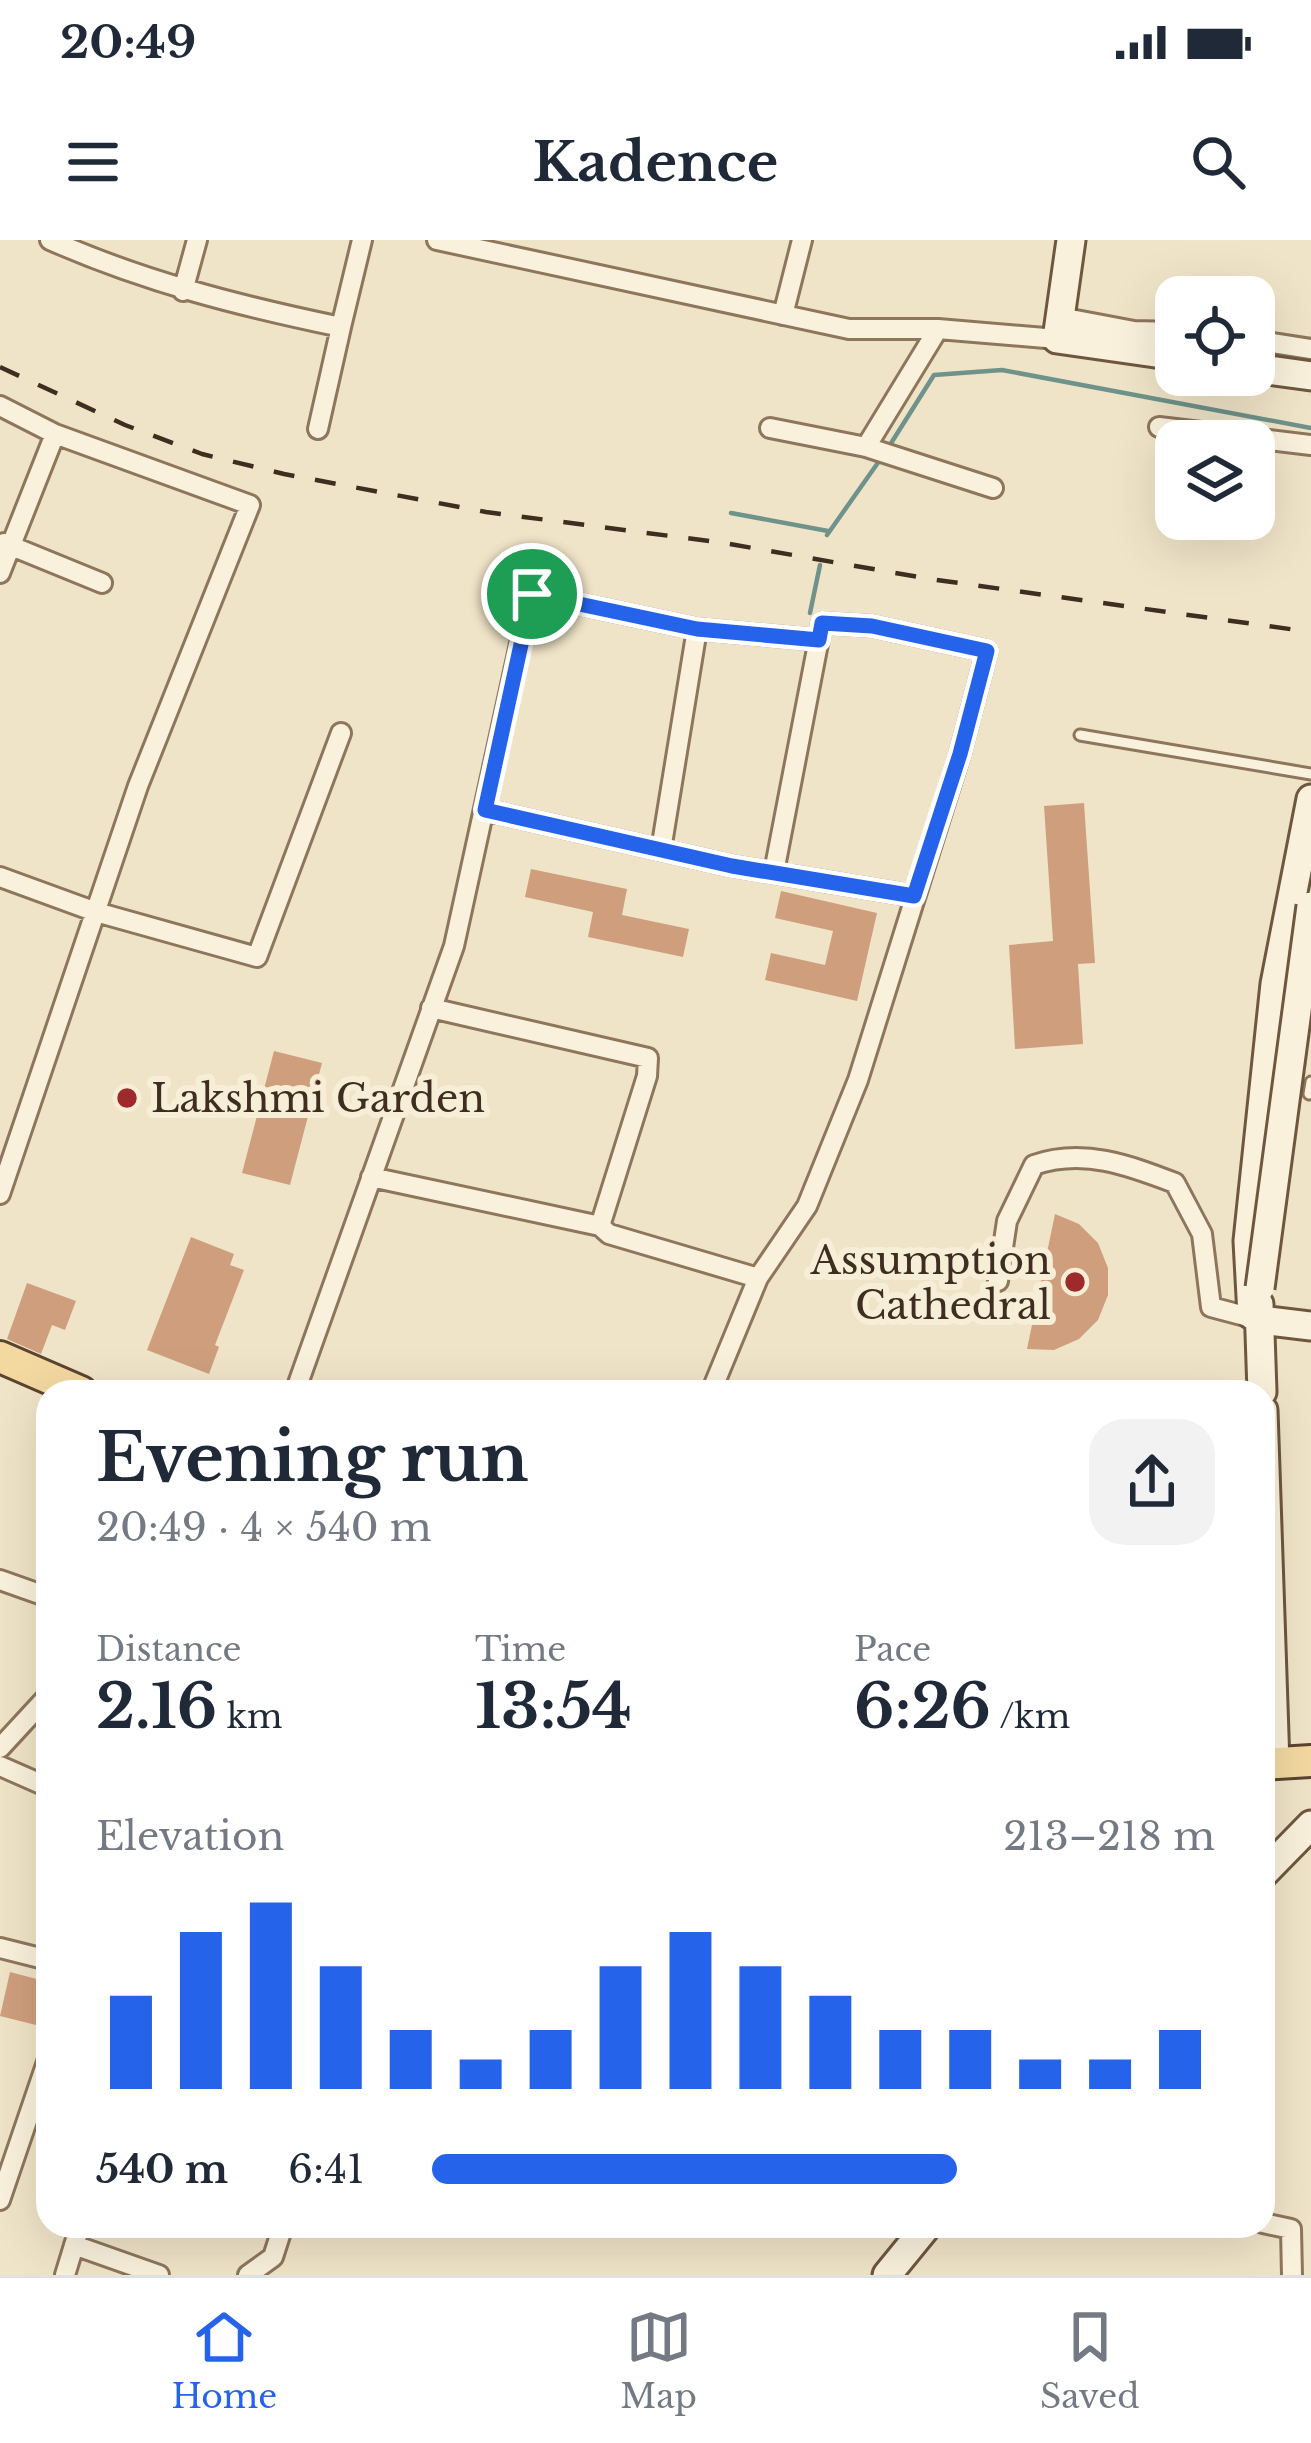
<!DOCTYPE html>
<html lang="en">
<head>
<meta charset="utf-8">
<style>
	:root { --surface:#fff; --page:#f2f2f3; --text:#1f2937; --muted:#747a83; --line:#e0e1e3; --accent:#2563eb }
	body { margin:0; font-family:"Libre Baskerville",serif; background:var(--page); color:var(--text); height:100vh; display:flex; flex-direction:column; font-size:45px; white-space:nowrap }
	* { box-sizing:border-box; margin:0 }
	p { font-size:39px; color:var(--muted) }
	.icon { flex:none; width:66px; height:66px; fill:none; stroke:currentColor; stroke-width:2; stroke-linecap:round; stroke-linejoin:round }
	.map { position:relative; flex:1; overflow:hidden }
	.side { position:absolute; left:36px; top:1140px; width:1239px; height:858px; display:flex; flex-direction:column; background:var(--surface); border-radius:36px; box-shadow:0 12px 48px #0002 }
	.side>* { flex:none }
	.fabs { position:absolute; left:1155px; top:36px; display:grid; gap:24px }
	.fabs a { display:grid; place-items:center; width:120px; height:120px; border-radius:24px; background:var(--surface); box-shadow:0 12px 48px #0002; font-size:60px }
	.pin { position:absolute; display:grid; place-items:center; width:102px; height:102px; color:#fff; margin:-51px; border:6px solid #fff; border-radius:50%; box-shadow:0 3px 12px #0007 }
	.round { display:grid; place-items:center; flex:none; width:126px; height:126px; border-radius:36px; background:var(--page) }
	.overview { display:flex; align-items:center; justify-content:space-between; height:204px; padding:0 60px }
	h1 { font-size:66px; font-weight:700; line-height:90px }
	.stats { display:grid; grid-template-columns:repeat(3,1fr); gap:18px; height:204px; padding:12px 60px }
	.stats div { display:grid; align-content:center }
	.stats b { font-size:60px; font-weight:700 }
	.stats small { font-size:33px; font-weight:400 }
	.stats p { font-size:33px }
	.chart { height:336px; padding:24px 60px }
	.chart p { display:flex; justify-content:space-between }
	.chart svg { width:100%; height:216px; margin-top:12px; stroke:var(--accent); stroke-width:6 }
	ul { padding:0 60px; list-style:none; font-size:39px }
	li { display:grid; grid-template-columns:192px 144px 1fr; align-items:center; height:90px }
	li i { height:30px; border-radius:15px; background:var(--accent) }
	.status { display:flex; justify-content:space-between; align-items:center; height:84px; padding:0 60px; background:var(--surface); direction:ltr }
	.status svg { height:33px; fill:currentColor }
	header { display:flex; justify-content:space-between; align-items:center; height:156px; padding:0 60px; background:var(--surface); font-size:54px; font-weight:700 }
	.tab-bar { display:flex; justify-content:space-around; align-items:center; height:168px; border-top:3px solid var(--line); background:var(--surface); font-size:33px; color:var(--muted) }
	.tab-bar a { display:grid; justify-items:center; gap:6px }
	.tab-bar .selected { color:var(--accent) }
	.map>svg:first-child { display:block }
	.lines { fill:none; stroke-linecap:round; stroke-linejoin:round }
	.stream { stroke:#6f938a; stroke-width:4.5 }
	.building { fill:#cf9f7d }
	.lane-casing { stroke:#8d765c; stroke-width:15 }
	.street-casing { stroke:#8d765c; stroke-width:24 }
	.secondary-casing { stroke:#6f573f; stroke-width:33 }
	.primary-casing { stroke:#5b4430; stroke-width:36 }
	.lane { stroke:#faf1dc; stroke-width:9 }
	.street { stroke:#faf1dc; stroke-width:18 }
	.secondary { stroke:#faf1dc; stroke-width:27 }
	.primary { stroke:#f3d9a0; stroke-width:30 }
	.rail { stroke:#3d2e20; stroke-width:4.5; stroke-dasharray:21 21; stroke-linecap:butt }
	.secondary-bridge-casing { stroke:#6f573f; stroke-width:33; stroke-linecap:butt }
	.secondary-bridge { stroke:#faf1dc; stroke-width:27 }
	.route-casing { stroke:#fff; stroke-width:24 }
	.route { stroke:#2563eb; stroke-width:15 }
	.poi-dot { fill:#9e2a2b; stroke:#f7eed8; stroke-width:4.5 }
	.labels { text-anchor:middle; stroke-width:12; stroke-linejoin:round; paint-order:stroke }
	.poi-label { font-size:39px; fill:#3d2e20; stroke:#f7eed8; text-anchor:start }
</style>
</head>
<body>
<div class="status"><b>20:49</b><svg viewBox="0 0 49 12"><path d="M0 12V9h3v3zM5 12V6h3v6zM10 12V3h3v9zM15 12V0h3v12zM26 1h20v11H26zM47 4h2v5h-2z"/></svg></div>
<header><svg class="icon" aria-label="menu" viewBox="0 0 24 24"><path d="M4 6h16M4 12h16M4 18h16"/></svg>Kadence<svg class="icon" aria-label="search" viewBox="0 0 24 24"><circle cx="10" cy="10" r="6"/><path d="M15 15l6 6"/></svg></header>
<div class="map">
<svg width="1311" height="2035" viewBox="0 0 1311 2035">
	<rect width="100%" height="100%" fill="#f0e4c8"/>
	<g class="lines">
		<!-- stream -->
		<path class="stream" d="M888,208L934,135L1002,130L1311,188
			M731,273L828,291
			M827,295L882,217
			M810,373L820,325"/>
	</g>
	<!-- building -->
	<path class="building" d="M1084,563L1095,723L1078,724L1083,804L1015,809L1009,705L1053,701L1044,566Z
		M531,629L627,649L622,675L689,689L683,717L588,697L593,672L525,657Z
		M781,651L877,673L857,761L765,740L771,713L825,725L833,691L775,678Z
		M274,811L322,823L290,945L242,933Z
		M1055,974L1079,984L1098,1003L1108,1028V1055L1098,1080L1079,1099L1054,1110L1027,1109Z
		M191,997L234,1014L230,1025L244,1030L215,1105L219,1107L209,1134L147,1110Z
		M27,1043L76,1061L65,1090L52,1085L41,1114L7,1099Z
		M10,1732L48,1742V1788L0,1776Z"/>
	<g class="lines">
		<!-- lane casing -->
		<g class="lane-casing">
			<path id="lane" d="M1080,495L1311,534
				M1309,854L1311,842"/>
		</g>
		<!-- street casing -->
		<g class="street-casing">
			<path id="street" d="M50,0C145,42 240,66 341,87L362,0
				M437,0L849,89H938L1057,99
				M183,51L197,0
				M783,75L802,0
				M1060,77L1134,91L1176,92
				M1254,100L1311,109
				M0,166L55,194L250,265L138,546L0,954
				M1159,187L1311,205
				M770,188L866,207L993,248
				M318,189L341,87
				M866,207L938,89
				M4,303L102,343
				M0,333L55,194
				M532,354L697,389L819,400
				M485,570L732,626L914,656
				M661,610L697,389
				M0,637L96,672L257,717L341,493
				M431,768L648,818L647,836L600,986
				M371,937L600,986L609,994L758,1038L807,966L858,840L960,514L987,411L872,386L822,383L774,632
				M998,1041L1007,981L1034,925C1083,908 1128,925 1175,943L1202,994L1211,1067L1260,1080
				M295,1152L454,706L534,340
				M711,1152L758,1038
				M0,1340L48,1357
				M0,1508L48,1456
				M0,1526L48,1547
				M0,1708L48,1720
				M0,1960L48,1819
				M1263,1983L1291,1989L1292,2035
				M74,2005L159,2035
				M65,2035L80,1986
				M248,2035L273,2017L283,1986"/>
		</g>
		<!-- secondary casing -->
		<g class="secondary-casing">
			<path id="secondary" d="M1071,0L1057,99L1176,116
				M1254,128L1311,136
				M1311,559L1275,744L1248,1001L1252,1075L1260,1080L1311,1086
				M1259,1064L1262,1152
				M1263,1170L1275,1524
				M1263,1634L1311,1585
				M887,2035L927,1986"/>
		</g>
		<!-- primary casing -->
		<g class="primary-casing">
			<path id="primary" d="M0,1117L81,1152
				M1263,1524L1311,1521"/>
		</g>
		<!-- lane -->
		<use href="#lane" class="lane"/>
		<!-- street -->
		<use href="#street" class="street"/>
		<!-- secondary -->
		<use href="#secondary" class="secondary"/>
		<!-- primary -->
		<use href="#primary" class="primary"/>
		<!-- rail -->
		<path class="rail" d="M0,127L125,185L202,214L284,234L486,272L724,303L930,339L1311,392"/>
		<!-- secondary-bridge casing -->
		<g class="secondary-bridge-casing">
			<path id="secondary-bridge" d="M1260,1048L1311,666"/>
		</g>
		<!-- secondary-bridge -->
		<use href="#secondary-bridge" class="secondary-bridge"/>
	</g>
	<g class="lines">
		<!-- route casing -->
		<g class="route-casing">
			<path id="route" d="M532,354L697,389L819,400L822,383L872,386L987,411L960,514L914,656L732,626L485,570Z"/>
		</g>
		<!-- route -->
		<use href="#route" class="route"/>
	</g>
	<!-- markers -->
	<g class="poi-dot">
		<circle cx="127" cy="858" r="12"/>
		<circle cx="1075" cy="1042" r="12"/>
	</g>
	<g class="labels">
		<!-- poi labels -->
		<g class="poi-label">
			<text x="151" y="872">Lakshmi Garden</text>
			<text x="1051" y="1034" text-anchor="end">Assumption<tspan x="1051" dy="45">Cathedral</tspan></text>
		</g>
	</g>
</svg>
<div class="fabs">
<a><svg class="icon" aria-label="locate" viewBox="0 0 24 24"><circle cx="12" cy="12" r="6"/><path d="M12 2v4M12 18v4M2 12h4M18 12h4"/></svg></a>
<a><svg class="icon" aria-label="layers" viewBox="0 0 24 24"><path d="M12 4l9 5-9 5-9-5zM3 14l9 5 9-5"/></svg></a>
</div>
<div class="pin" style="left:532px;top:354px;background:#1e9e55"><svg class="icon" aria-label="arrive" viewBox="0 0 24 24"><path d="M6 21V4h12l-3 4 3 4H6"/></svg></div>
<section class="side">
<div class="overview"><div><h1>Evening run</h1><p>20:49 · 4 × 540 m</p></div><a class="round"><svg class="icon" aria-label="share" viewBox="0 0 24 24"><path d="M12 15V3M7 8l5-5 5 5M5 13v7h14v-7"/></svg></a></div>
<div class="stats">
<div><p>Distance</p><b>2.16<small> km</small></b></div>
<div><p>Time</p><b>13:54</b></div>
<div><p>Pace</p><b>6:26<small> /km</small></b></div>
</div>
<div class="chart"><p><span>Elevation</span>213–218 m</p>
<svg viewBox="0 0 160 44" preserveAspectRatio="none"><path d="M5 44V25M15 44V12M25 44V6M35 44V19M45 44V32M55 44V38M65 44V32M75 44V19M85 44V12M95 44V19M105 44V25M115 44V32M125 44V32M135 44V38M145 44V38M155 44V32"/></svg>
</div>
<ul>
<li><b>540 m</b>6:41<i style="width:67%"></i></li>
</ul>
</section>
</div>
<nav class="tab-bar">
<a class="selected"><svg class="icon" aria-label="home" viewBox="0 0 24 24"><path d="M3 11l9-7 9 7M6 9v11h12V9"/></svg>Home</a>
<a><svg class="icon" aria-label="map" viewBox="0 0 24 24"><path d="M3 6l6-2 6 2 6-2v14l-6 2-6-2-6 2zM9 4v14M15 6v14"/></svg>Map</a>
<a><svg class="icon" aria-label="saved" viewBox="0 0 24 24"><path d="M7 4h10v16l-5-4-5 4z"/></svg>Saved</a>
</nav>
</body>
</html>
